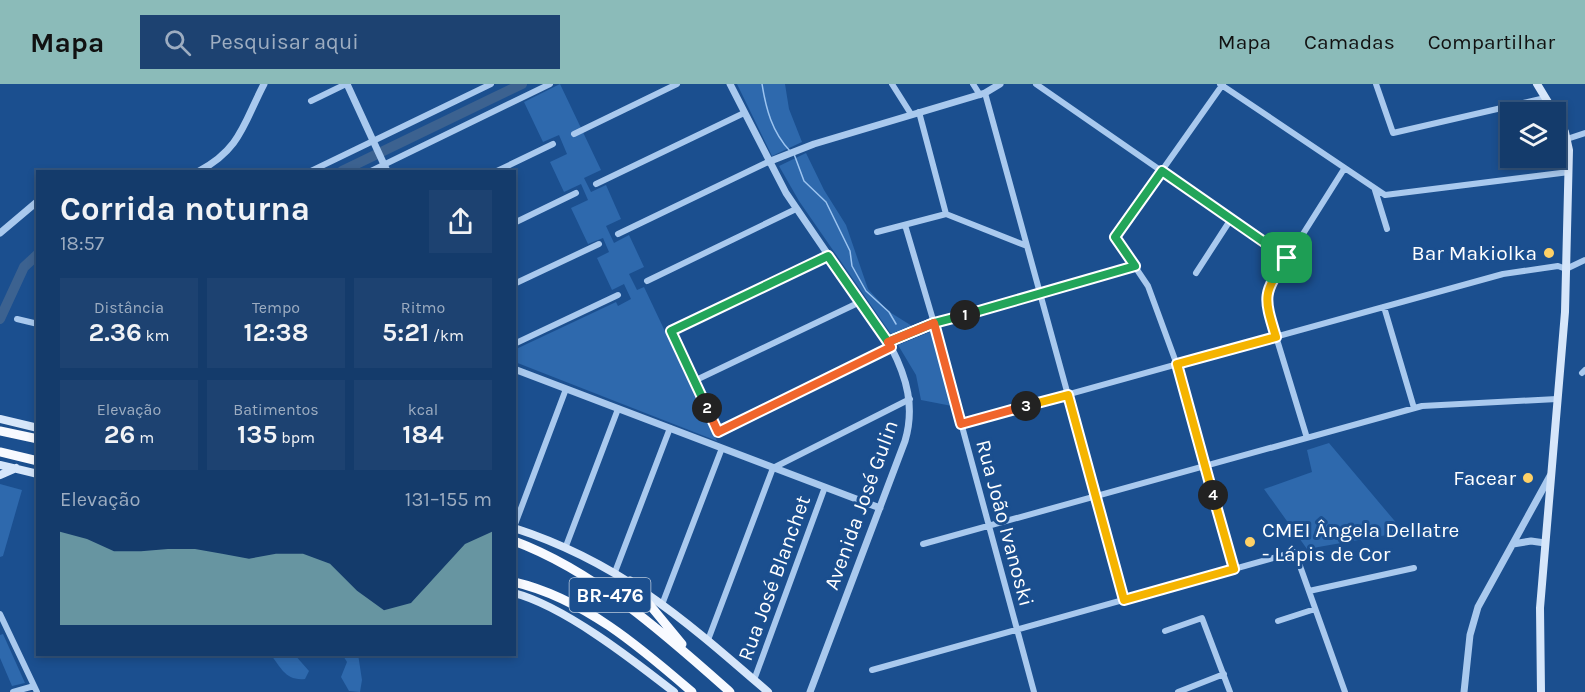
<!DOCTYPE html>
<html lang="pt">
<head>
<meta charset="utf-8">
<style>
	:root { --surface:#143b6b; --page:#1d4271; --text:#f1f3f6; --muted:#9dadc1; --line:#33557e; --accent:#8bbbb9 }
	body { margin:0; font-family:Karla,sans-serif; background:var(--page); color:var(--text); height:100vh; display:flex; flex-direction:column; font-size:22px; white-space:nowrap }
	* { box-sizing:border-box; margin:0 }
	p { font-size:20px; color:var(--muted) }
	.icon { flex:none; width:33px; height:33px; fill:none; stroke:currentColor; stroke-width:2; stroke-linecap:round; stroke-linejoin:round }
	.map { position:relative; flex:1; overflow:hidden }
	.drawer { position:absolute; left:36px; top:86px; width:480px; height:486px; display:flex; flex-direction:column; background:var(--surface); border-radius:0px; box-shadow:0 3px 9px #0003,0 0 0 2px var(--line) }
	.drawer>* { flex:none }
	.controls { position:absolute; left:1500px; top:18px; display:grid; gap:12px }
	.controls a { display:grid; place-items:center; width:66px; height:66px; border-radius:0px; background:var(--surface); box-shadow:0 3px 9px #0003,0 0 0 2px var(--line); font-size:30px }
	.pin { position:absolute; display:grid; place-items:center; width:51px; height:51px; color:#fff; margin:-26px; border-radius:12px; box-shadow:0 3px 9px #0006 }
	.km { position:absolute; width:30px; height:30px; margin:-15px; border-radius:50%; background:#222; color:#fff; font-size:16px; line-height:30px; text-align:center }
	.round { display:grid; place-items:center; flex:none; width:63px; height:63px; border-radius:0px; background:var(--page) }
	.head { display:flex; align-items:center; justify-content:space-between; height:102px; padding:0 24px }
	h1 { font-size:33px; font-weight:700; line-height:45px }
	.metrics { display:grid; grid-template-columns:repeat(3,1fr); gap:9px; height:102px; padding:6px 24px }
	.metrics div { display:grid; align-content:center; border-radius:0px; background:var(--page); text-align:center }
	.metrics b { font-size:26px; font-weight:700 }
	.metrics small { font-size:16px; font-weight:400 }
	.metrics p { font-size:16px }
	.chart { height:168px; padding:12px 24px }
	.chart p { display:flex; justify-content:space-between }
	.chart svg { width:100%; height:108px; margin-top:6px; fill:var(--accent); opacity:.7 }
	header { display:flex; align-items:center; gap:36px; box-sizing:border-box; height:84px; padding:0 30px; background:var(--accent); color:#111 }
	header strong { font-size:28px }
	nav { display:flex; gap:33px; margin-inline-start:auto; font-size:21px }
	.search { width:420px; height:54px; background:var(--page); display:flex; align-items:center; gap:15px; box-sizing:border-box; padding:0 21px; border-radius:0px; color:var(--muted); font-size:22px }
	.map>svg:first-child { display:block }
	.green { fill:#2e69ad }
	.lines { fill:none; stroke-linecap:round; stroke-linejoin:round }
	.stream { stroke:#9cc4f0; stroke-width:1.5 }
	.river { stroke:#3c6290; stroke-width:10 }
	.minor { stroke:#a9c9ee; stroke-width:6 }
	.tertiary { stroke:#a9c9ee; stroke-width:7 }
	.secondary { stroke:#d6e6fa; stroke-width:8 }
	.trunk { stroke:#f8faff; stroke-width:9 }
	.split-1-casing { stroke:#fff; stroke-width:12 }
	.split-2-casing { stroke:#fff; stroke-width:12 }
	.split-3-casing { stroke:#fff; stroke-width:12 }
	.split-4-casing { stroke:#fff; stroke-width:12 }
	.split-5-casing { stroke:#fff; stroke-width:12 }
	.split-1 { stroke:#22a559; stroke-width:8 }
	.split-2 { stroke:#22a559; stroke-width:8 }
	.split-3 { stroke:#f0652b; stroke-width:8 }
	.split-4 { stroke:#f5b400; stroke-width:8 }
	.split-5 { stroke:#f5b400; stroke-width:8 }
	.poi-dot { fill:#ffd166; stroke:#1b4f8f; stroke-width:2 }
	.labels { text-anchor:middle; stroke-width:6; stroke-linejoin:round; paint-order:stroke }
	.shield { fill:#1b4f8f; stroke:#bbcadd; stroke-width:1.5 }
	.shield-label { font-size:20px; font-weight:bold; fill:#fff }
	.poi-label { font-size:21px; fill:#fff; stroke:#1b4f8f; text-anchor:end }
	.street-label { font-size:21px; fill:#fff; stroke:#1b4f8f }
</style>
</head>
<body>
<header>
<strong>Mapa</strong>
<div class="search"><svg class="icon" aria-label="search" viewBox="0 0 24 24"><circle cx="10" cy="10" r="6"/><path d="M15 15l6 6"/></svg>Pesquisar aqui</div>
<nav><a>Mapa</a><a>Camadas</a><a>Compartilhar</a></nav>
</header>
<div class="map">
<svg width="1585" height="608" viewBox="0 0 1585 608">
	<rect width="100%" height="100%" fill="#1b4f8f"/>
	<!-- green -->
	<path class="green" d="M560,0L601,86L584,94L591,108L606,101L621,135L606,142L614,159L629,151L644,183L629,190L637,206L644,203L717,357L515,278L514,266L616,218L618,222L631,215L624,200L612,206L597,174L609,168L603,154L588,160L571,124L588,116L581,100L564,108L550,78L567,70L559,51L543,58L524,18Z
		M737,0H785L789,25L802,58L772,72Z
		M806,69L824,106L846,141L868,205L888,227L912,242L891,250L799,117L779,82Z
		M932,247L952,322L921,316L916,291L898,261Z
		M1329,359L1404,448L1307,465L1264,405L1312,388L1307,366Z
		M0,400L22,406L3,472L0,473Z
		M3,550L25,599L12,602L0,574V551Z
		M270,570H294L309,587L305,595C285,597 281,583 270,570Z
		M342,570H358L362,596L360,608L349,607L341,593L347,578Z"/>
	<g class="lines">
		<!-- stream -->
		<path class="stream" d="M762,0C766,25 772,48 790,67
			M794,70L804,97L826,118L850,167L852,182L866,207L889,228L896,240"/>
		<!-- river -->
		<path class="river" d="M342,87L522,0
			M0,235L24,183L38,170"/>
		<!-- minor -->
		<path class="minor" d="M892,0L911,30
			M973,0L980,11
			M1036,0L1287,174
			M1220,0L1385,111L1569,88
			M1223,0L1115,153L1148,202L1177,281L1234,485
			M1376,0L1393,49L1545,14
			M985,9L1124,515
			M311,17L346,0
			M919,28L946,130
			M574,50L677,0
			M1567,55L1585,49
			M311,87L491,0
			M371,87L550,0
			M497,87L553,60
			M596,100L744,29
			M1375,106L1387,145
			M514,139L576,109
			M905,141L934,239L1034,608
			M877,148L946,130L1027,162
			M618,150L768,78
			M828,172L671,247L718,347L891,263
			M1196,189L1231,135
			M647,197L796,125
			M514,200L599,160
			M1384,223L1414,324
			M17,235L38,240
			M888,258L934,239L1135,182
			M514,260L618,211
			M1582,289L1585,286
			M694,297L860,218
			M961,340L1503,190L1558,182L1566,185L1585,176
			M1307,354L1267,223V207L1344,85
			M514,443L566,305
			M923,460L1422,322L1557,315
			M566,462L618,325
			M615,488L670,344
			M1309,507L1414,484
			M663,518L722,364
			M0,530L37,608
			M1278,537L1315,525
			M1165,547L1202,534L1230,608
			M708,556L773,384L910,315
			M872,586L1295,468L1345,608
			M754,596L825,403
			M13,608L34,602
			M1178,608L1224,590"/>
		<!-- tertiary -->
		<path class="tertiary" d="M347,0L387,87
			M730,0L786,109L891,263C907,294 915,323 905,357L810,608
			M768,78L814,60L985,9L1000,0
			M199,87C241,65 244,38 264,0
			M0,149L38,117
			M514,285L880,424
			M1513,460L1531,457L1545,459
			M1464,608L1470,551L1478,523L1550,392"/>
		<!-- secondary -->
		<path class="secondary" d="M1537,0L1554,28
			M0,335L38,344
			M0,381L38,390
			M0,391L16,384
			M514,444C620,478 686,537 768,608
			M514,509C564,522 633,576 674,608
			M1541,608L1540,524L1565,228L1569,66L1565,48L1556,32"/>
		<!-- trunk -->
		<path class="trunk" d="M0,347L38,355
			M0,368L38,377
			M514,457C595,487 667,552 730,608
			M630,497L682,560
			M514,498C583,514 640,563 692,608"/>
	</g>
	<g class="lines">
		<!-- split-1 casing -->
		<g class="split-1-casing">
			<path id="split-1" d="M965,231L1135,182L1115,153L1162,87L1287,174"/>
		</g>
		<!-- split-2 casing -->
		<g class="split-2-casing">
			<path id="split-2" d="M707,324L671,247L828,172L888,258L934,239L965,231"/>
		</g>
		<!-- split-3 casing -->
		<g class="split-3-casing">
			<path id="split-3" d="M707,324L718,348L891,263L888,258L934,239L961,340L1026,322"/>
		</g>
		<!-- split-4 casing -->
		<g class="split-4-casing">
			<path id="split-4" d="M1026,322L1068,311L1124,516L1234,485L1213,411"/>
		</g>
		<!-- split-5 casing -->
		<g class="split-5-casing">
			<path id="split-5" d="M1213,411L1177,280L1276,253C1263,211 1263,210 1287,174"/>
		</g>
		<!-- split-1 -->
		<use href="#split-1" class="split-1"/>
		<!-- split-2 -->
		<use href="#split-2" class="split-2"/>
		<!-- split-3 -->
		<use href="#split-3" class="split-3"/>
		<!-- split-4 -->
		<use href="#split-4" class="split-4"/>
		<!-- split-5 -->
		<use href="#split-5" class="split-5"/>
	</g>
	<!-- markers -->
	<g class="poi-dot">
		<circle cx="1549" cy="169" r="6"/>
		<circle cx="1528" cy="394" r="6"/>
		<circle cx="1250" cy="458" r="6"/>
	</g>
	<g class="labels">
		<!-- shield labels -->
		<rect class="shield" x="569.5" y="494" width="81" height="34" rx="4.5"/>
		<g class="shield-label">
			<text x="610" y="518">BR-476</text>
		</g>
		<!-- poi labels -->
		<g class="poi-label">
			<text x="1537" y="176">Bar Makiolka</text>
			<text x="1516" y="401">Facear</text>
			<text x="1262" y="453" text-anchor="start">CMEI Ângela Dellatre<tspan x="1262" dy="24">- Lápis de Cor</tspan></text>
		</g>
		<!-- street labels -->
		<g class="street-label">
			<text transform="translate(861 421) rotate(-70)" y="7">Avenida José Gulin</text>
			<text transform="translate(1005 439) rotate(75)" y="7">Rua João Ivanoski</text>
			<text transform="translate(774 494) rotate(-70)" y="7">Rua José Blanchet</text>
		</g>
	</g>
</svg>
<div class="controls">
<a><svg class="icon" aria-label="layers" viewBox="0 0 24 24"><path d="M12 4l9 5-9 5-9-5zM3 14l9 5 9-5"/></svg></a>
</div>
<div class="pin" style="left:1287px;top:174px;background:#1e9e55"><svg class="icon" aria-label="arrive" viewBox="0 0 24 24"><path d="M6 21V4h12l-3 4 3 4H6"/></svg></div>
<b class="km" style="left:965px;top:231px">1</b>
<b class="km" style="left:707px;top:324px">2</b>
<b class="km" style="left:1026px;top:322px">3</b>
<b class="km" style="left:1213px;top:411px">4</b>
<section class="drawer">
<div class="head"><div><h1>Corrida noturna</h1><p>18:57</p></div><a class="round"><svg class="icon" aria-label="share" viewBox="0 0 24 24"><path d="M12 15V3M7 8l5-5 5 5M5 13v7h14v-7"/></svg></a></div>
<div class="metrics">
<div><p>Distância</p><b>2.36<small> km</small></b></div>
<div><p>Tempo</p><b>12:38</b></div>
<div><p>Ritmo</p><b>5:21<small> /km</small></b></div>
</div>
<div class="metrics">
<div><p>Elevação</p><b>26<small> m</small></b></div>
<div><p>Batimentos</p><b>135<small> bpm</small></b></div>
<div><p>kcal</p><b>184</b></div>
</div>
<div class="chart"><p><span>Elevação</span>131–155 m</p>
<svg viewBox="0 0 160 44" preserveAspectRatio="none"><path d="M0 44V6L10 9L20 14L30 14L40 13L50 13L60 15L70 17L80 15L90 15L100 19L110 30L120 38L130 35L140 23L150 11L160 6V44z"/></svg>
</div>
</section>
</div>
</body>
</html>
